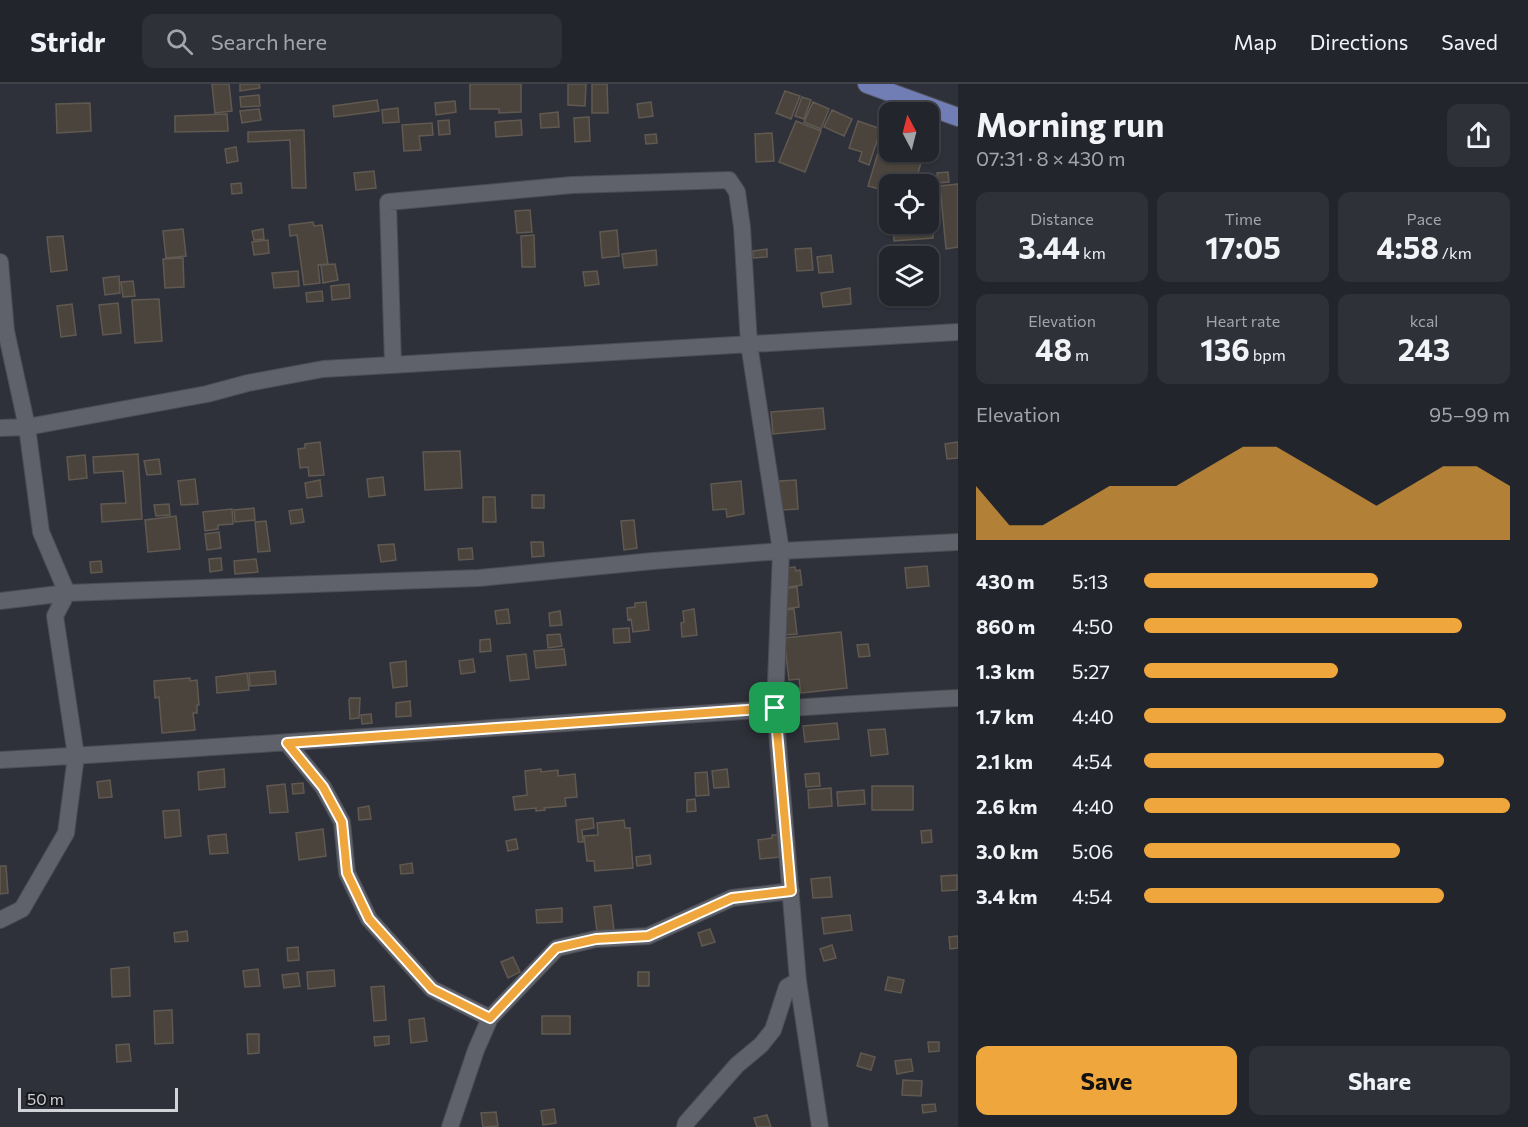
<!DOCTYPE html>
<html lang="en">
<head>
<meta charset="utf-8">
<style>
	:root { --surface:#23252c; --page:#2f3138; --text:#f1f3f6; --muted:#a3a5a9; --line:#404248; --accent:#efa73d }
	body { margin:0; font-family:Commissioner,sans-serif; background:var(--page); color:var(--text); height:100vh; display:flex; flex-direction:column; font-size:22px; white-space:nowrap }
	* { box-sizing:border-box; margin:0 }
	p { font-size:20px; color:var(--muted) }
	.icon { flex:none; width:33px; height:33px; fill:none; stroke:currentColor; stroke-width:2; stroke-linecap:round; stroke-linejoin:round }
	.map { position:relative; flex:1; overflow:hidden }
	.panel { display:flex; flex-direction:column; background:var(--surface); width:570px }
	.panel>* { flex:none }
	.needle { width:39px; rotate:353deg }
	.fabs { position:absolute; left:879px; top:18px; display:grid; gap:12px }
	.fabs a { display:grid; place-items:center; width:60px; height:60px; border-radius:12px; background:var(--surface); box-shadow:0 2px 4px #0004,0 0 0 2px var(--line); font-size:30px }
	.scale { position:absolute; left:18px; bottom:15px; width:160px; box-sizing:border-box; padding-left:6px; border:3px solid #d2d3d9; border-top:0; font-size:16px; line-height:21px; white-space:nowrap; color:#d2d3d9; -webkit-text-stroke:4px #18191d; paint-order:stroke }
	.pin { position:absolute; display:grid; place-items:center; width:51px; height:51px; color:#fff; margin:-26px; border-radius:12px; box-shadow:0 3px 9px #0006 }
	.round { display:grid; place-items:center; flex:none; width:63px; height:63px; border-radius:12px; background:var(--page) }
	.overview { display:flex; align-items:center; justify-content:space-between; height:102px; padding:0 18px }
	h1 { font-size:33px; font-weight:700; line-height:45px }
	.metrics { display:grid; grid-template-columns:repeat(3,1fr); gap:9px; height:102px; padding:6px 18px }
	.metrics div { display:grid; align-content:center; border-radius:12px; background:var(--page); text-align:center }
	.metrics b { font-size:30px; font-weight:700 }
	.metrics small { font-size:16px; font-weight:400 }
	.metrics p { font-size:16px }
	.chart { height:168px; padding:12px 18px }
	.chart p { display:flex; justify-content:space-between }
	.chart svg { width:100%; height:108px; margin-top:6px; fill:var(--accent); opacity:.7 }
	.primary-button { display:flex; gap:12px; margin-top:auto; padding:12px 18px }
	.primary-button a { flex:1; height:69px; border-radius:12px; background:var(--accent); color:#111; font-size:24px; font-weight:700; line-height:69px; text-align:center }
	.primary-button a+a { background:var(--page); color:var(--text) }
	ul { padding:0 18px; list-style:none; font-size:20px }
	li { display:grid; grid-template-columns:96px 72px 1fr; align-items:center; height:45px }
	li i { height:15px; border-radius:8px; background:var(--accent) }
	header { display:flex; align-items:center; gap:36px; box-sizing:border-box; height:84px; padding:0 30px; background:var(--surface); border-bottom:2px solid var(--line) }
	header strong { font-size:28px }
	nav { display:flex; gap:33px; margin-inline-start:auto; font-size:21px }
	.search { width:420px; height:54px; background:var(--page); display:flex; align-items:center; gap:15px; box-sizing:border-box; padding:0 21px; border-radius:12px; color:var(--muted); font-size:22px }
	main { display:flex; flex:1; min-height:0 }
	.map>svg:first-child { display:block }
	.building { fill:#4b443c; stroke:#605951; stroke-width:1.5 }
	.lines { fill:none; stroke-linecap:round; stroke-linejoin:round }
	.street-casing { stroke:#4b4d55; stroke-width:18 }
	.primary-casing { stroke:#4b4d55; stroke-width:20 }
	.street { stroke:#5f616b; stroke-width:16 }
	.primary { stroke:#717db5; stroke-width:18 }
	.route-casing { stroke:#fff; stroke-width:12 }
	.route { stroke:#efa73d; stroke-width:8 }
</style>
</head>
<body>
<header>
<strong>Stridr</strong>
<div class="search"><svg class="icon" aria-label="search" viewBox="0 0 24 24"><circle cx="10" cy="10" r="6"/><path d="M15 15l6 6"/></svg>Search here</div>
<nav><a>Map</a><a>Directions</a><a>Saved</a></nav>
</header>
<main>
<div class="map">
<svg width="958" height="1043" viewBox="0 0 958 1043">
	<rect width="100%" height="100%" fill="#2f313a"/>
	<!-- building -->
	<path class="building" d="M212,0H229L232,27L215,29Z
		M240,0H259L260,4L240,7Z
		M470,0H521V28L499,29V25H470Z
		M568,0H586L585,22L568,21Z
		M592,0H607L608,29H592Z
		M785,7L800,12L791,35L776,29Z
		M259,11L260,22L241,23L240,13Z
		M802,13L811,16L804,35L795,32Z
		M377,16L379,27L334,33L333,22Z
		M455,17L456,28L436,31L435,19Z
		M651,18L653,32L639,34L637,20Z
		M813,18L829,25L821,45L804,38Z
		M90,19L91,47L57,49L56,20Z
		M398,24L399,38L383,39L382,26Z
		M259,25L261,36L242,39L240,27Z
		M832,26L852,35L844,52L824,43Z
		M558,28L559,43L541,44L540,30Z
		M227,30L228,47L175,48V32Z
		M589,33L590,57L575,58L574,34Z
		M449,36L450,50L439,51L438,37Z
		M521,36L522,51L496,53L495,38Z
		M796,37L821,47L805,88L779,78Z
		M858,37L881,45L869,81L859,77L862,68L849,64Z
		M432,39L433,51L419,52L421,66L404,67L402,41Z
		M304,46L306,104H292L290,56L248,58V48Z
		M772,49L774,77L756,78L755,50Z
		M656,50L657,59L646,60L645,51Z
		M881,59L890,61V68H911L923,71L915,100H890V108L868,102Z
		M236,63L238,77L227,79L225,65Z
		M374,87L376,104L356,106L354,89Z
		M948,88L949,98L938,99L937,89Z
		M241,99L242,109L232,110L231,100Z
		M958,100V163L946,165L940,102Z
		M530,126L532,148L517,149L515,127Z
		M313,138L314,142L322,141L328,180L318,181L320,199L304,201L297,151L290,152L289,141Z
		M893,140H928L929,146H933V154L894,157Z
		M183,145L186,172L166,174L163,147Z
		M263,145L264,155L254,156L252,147Z
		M617,146L619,172L602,174L600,148Z
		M534,151L535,183H522L521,152Z
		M63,152L67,186L51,188L47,153Z
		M268,156L269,169L254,171L252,158Z
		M811,164L813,186L797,187L795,165Z
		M767,165V173L753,174V167Z
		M656,166L657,181L624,184L622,170Z
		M831,171L833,188L819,189L817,173Z
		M183,174L184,203L165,204L163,175Z
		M335,180L338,196L323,199L321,181Z
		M298,187L299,202L274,204L272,189Z
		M597,187L599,200L585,202L583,188Z
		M119,192L120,209L105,211L103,194Z
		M133,197L135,212L123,213L121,198Z
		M349,200L350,214L332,216L331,202Z
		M850,204L851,220L823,223L821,209Z
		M322,207L323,217L307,218L306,209Z
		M159,215L162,257L135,259L132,216Z
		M118,219L121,249L103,251L99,221Z
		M72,220L76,251L61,253L57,222Z
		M823,324L825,345L773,350L771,328Z
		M320,358L324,391L309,392L308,383L300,384L298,365L305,364V360Z
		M958,358V374L947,375L945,360Z
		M460,367L462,404L425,406L423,368Z
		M138,370L142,435L102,438L101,420L126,419L123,387L94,389L93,373Z
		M85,371L87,394L69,396L67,373Z
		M159,375L161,390L147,391L144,377Z
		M383,393L385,411L369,413L367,395Z
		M195,395L198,420L181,421L178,397Z
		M320,396L322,412L307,414L305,399Z
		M796,396L798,425L781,426L779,397Z
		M741,397L744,430L727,433L726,425L713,426L711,400Z
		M532,411H544V424H532Z
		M483,413H495L496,438H483Z
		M169,420L170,431L156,432L154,421Z
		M254,424L255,436L235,438L234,426Z
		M232,425L233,440L218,441V445L205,447L203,428Z
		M302,425L304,438L291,440L289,427Z
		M176,432L180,465L148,468L145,436Z
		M634,436L637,464L624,466L621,437Z
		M266,437L270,467L258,468L255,438Z
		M219,448L221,464L207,466L205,450Z
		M531,458H543L544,472L532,473Z
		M394,460L396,476L381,478L378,461Z
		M472,464L473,475L459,476L458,465Z
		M221,474L222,486L210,488L209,475Z
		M256,475L258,488L235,490L234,477Z
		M101,477L102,488L91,489L90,478Z
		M927,482L929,502L907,504L905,484Z
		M795,483L796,487L800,486L802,501L782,504L779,485Z
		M797,503L799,523L783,525L780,505Z
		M646,518L649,546L633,548L631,535L628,536L627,524L635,523V519Z
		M508,525L510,539L497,540L495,527Z
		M694,525L697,551L682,553L681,539L684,538L683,527Z
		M794,525L797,550L784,551L782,526Z
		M560,527L562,541L550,542L549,529Z
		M629,544L630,558L614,559L613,545Z
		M841,548L847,604L801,609L799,595L789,596L784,554Z
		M560,550L562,562L548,564L547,551Z
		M490,555L491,567L480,568V556Z
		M868,560L870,572L859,573L857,561Z
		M564,565L566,581L536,584L534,567Z
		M526,570L529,595L510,597L507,572Z
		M473,575L475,588L461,590L459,577Z
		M406,577L407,602L393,604L390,579Z
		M275,587L276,600L250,602L249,589Z
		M247,589L249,606L217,609L216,593Z
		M190,594V597L197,596L199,621H197V629H193L195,646L162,649L159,613L155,614L154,597Z
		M800,604L799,617L786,618V605Z
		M350,614H360L359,634L350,635L349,616Z
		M410,617L411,632L396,633V619Z
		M371,630L372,639L362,640L361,631Z
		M837,639L839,655L805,658L803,642Z
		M885,645L888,670L871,672L868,646Z
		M224,685L225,703L199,706L198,688Z
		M541,685V688L558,686V692L575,690L577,713L565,714L566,722L544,724L545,726L536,727V724L515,726L513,713L527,711L525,687Z
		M727,685L729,703L714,704L712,687Z
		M707,688L709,711L696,712L695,689Z
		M819,689L820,702L806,703L805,690Z
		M110,696L112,713L99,714L97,698Z
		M303,699L304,709L293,710L292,700Z
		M285,700L288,728L270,729L267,702Z
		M872,702H913V726H872Z
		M831,704L832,722L809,724L808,706Z
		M864,706L865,720L838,722L837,708Z
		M695,715L696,727L687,728V716Z
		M369,722L371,735L359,736L358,724Z
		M179,726L181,752L165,754L163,727Z
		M593,734L594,744L582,746L583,758H578L576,736Z
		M624,736L625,744H630L633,784L595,787L594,777H587L584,752L598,751L597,739Z
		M323,745L326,772L299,776L296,749Z
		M931,746L932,758L922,759L921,747Z
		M226,750L228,769L210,770L208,752Z
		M772,751H778L780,773L760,775L758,756L772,754Z
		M516,755L518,765L508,767L506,757Z
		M650,771L651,780L637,782L636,773Z
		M412,779L413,789L401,790L400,781Z
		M0,782H6L8,809L0,810Z
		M957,791V806L942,807L941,792Z
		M830,793L832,813L813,814L811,795Z
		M611,821L614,846L597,848L594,823Z
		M562,824V838L537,839L536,826Z
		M850,831L852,846L824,850L822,834Z
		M710,845L715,858L702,862L698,849Z
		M187,847L188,857L175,858L174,849Z
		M958,852V864L950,865L949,853Z
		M832,861L836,874L824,877L820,865Z
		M298,863L299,876L288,877L287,864Z
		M513,873L520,888L508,894L501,878Z
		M129,883L130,912L112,913L111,885Z
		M258,885L260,902L245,903L243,887Z
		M334,886L335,902L308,905L307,888Z
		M638,888H649V902H638Z
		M298,889L300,902L284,904L282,891Z
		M888,893L904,896L901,909L885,906Z
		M384,902L386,936L374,937L371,903Z
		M172,926L173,959L155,960L154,927Z
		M542,932H570V950H542Z
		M424,934L427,957L411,959L409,936Z
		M247,950H259V969L248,970Z
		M389,952V960L375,962L374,953Z
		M928,958H939V967L929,968Z
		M129,960L131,977L117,978L116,961Z
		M861,969L875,973L871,986L857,982Z
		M911,975L913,987L897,990L895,977Z
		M903,996L922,997L921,1012L902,1011Z
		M935,1020L936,1027L923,1029L922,1021Z
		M554,1025L556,1039L543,1041L541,1027Z
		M496,1028L498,1042L483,1043L481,1029Z
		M767,1031L771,1043H757L754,1034Z"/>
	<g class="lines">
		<!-- street casing -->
		<g class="street-casing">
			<path id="street" d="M0,178L6,247L27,343L41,448L67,509L55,532L76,672L66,749L22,825L0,836
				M393,280L388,118L572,101L729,96L737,108L742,143L749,260L781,467L775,624L798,897L820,1043
				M0,344L27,343L207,310L248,299L323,285L958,248
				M0,517L67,509L479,494L653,477L781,467L958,458
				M287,659L323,703L342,738L347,789L369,835L432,905L490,934
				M0,676C320,659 638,631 958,614
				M450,1043L476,966L490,934L557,864L596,855L648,852L732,814L791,807
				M685,1043L686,1039L737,981L761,961L773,946L787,903L798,897"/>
		</g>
		<!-- primary casing -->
		<g class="primary-casing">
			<path id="primary" d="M867,0L958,33"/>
		</g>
		<!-- street -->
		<use href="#street" class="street"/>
		<!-- primary -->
		<use href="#primary" class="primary"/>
	</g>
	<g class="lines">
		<!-- route casing -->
		<g class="route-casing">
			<path id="route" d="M775,624L791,807L732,814L648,852L596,855L556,864L490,934L432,905L369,835L347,789L342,738L323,703L287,659Z"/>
		</g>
		<!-- route -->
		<use href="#route" class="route"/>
	</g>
</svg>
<div class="fabs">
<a><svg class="needle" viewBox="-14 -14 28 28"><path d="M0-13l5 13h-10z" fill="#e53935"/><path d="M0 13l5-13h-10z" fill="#a3a5a9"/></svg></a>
<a><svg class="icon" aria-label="locate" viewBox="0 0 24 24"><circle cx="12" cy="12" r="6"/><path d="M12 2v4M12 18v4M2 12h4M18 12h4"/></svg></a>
<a><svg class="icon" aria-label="layers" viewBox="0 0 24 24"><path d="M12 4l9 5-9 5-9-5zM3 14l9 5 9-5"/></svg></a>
</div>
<div class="scale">50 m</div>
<div class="pin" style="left:775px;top:624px;background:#1e9e55"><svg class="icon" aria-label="arrive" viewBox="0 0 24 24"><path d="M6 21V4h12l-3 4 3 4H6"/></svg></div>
</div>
<section class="panel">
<div class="overview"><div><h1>Morning run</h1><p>07:31 · 8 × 430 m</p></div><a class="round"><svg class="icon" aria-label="share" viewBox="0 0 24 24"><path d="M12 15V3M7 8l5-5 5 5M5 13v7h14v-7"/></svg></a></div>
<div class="metrics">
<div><p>Distance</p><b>3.44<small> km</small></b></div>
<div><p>Time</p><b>17:05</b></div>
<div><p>Pace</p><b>4:58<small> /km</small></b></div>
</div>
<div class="metrics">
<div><p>Elevation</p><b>48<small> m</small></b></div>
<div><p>Heart rate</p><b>136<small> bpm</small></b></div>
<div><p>kcal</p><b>243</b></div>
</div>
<div class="chart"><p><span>Elevation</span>95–99 m</p>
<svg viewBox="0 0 160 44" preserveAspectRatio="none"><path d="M0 44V22L10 38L20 38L30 30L40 22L50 22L60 22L70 14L80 6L90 6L100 14L110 22L120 30L130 22L140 14L150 14L160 22V44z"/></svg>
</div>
<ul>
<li><b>430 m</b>5:13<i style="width:64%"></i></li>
<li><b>860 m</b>4:50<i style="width:87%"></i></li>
<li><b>1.3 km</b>5:27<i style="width:53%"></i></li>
<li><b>1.7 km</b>4:40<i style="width:99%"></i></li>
<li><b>2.1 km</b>4:54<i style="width:82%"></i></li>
<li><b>2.6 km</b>4:40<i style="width:100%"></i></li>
<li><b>3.0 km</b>5:06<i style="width:70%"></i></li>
<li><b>3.4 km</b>4:54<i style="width:82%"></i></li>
</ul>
<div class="primary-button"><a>Save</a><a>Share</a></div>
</section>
</main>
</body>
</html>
